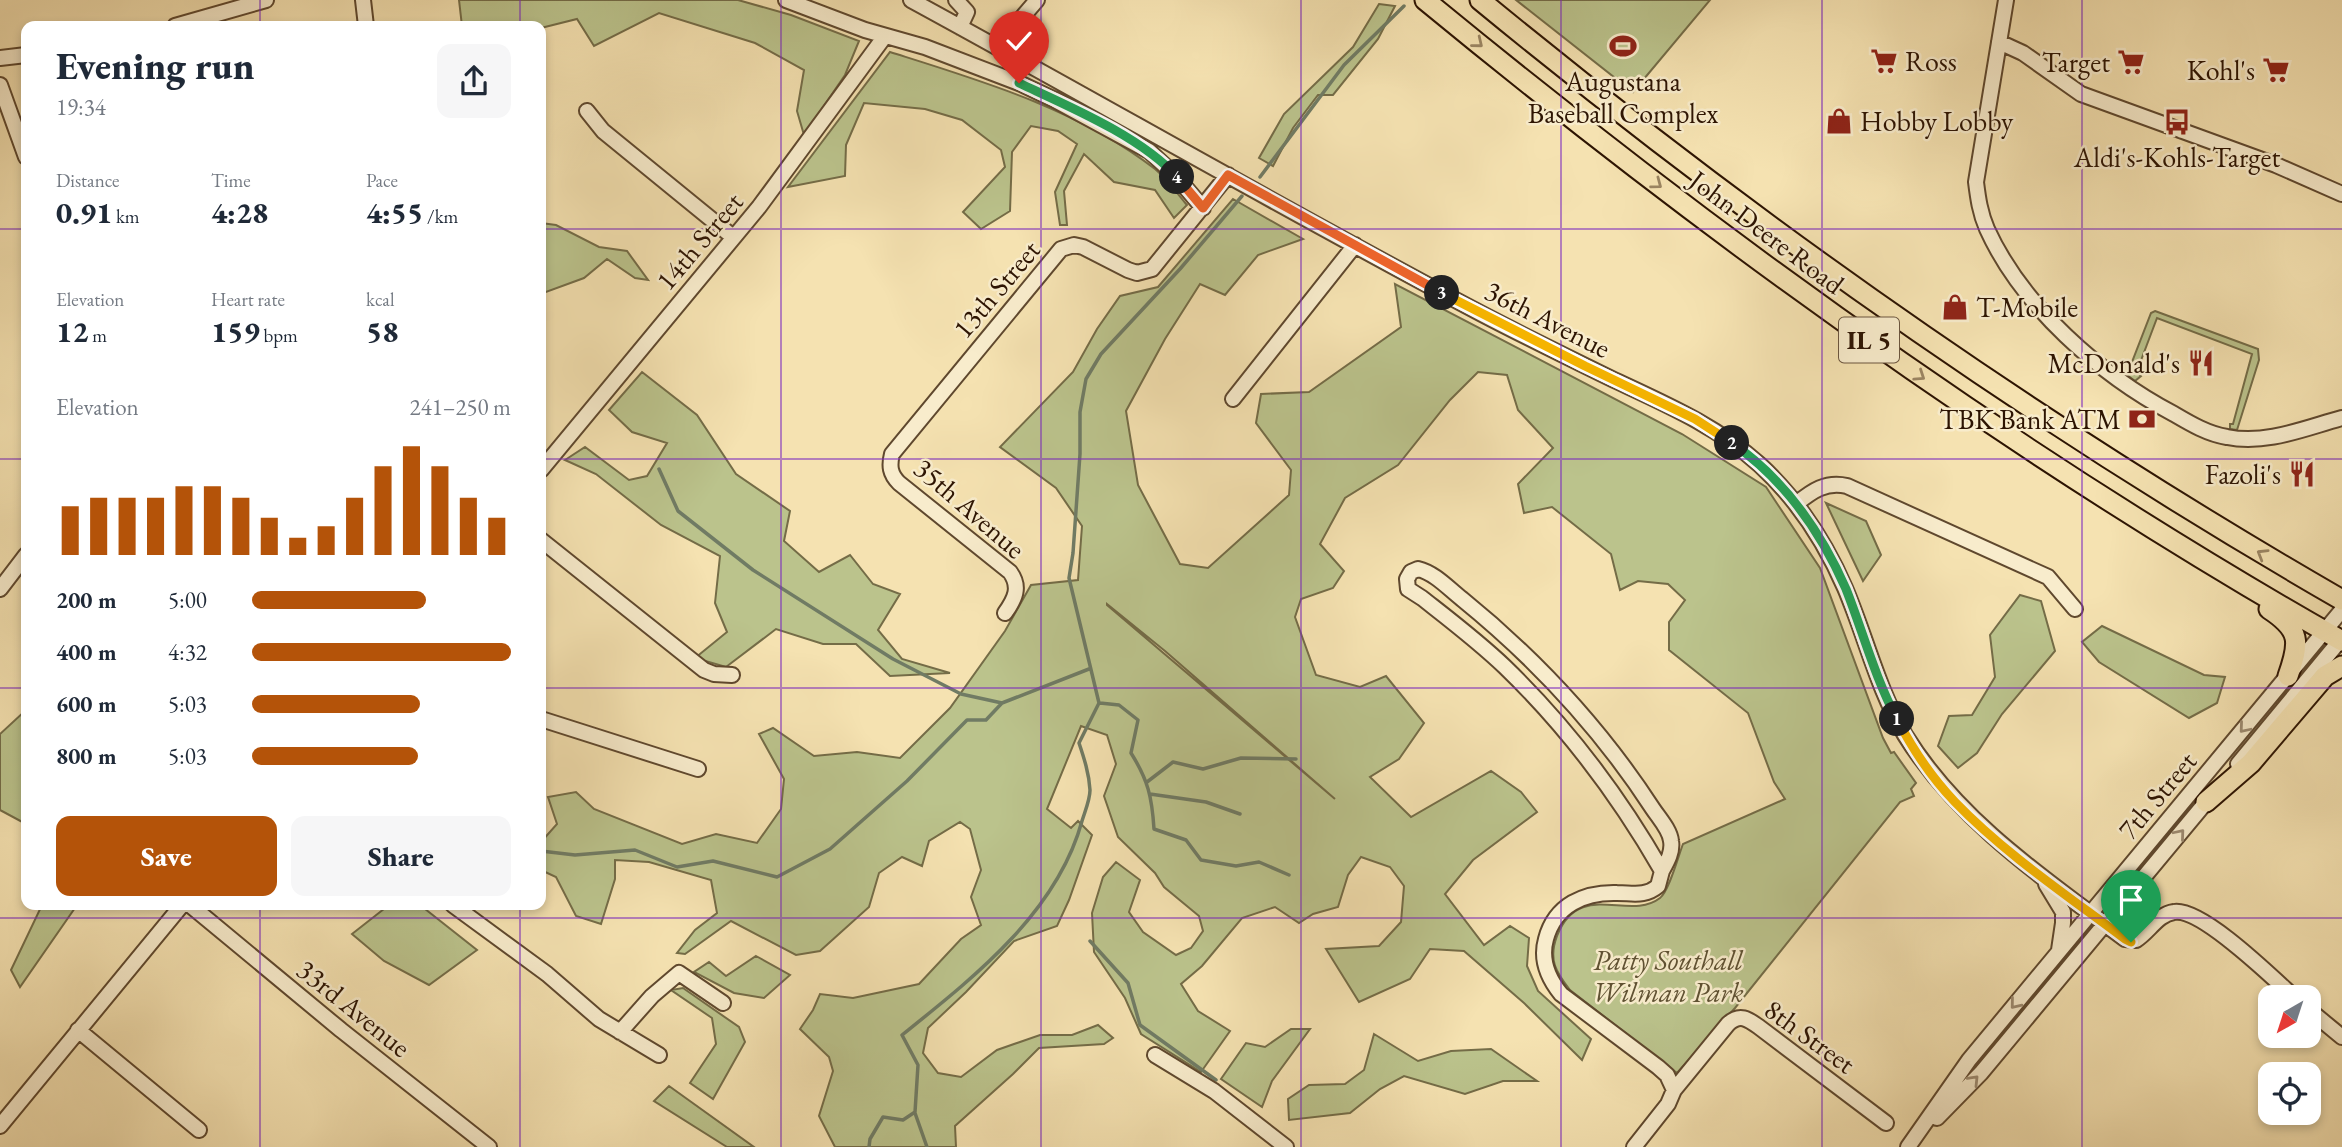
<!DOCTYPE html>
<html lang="en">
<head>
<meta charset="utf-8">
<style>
	:root { --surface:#fff; --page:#f6f6f7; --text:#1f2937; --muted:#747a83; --accent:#b45309 }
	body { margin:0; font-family:"EB Garamond",serif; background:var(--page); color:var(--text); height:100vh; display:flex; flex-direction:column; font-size:26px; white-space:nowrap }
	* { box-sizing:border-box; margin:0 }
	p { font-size:23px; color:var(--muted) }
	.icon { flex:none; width:38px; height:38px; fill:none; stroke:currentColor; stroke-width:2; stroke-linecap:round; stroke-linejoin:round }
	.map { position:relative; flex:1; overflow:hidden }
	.side { position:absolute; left:21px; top:21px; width:525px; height:889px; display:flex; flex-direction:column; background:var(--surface); border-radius:14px; box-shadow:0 4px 10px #0003 }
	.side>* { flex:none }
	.needle { width:46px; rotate:219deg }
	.fabs { position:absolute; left:2258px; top:985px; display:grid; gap:14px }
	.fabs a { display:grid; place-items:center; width:63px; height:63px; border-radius:14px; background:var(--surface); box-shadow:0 4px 10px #0003; font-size:35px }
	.pin { position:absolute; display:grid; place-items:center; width:60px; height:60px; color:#fff; margin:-72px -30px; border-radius:50% 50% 50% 0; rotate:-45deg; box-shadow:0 0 7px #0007 }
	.pin .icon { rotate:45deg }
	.km { position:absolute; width:35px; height:35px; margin:-18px; border-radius:50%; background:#222; color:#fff; font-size:19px; line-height:35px; text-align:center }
	.round { display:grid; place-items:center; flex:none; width:74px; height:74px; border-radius:14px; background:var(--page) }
	.overview { display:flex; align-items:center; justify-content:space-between; height:119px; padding:0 35px }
	h1 { font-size:38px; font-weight:800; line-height:52px }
	.stats { display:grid; grid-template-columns:repeat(3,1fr); gap:10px; height:119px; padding:7px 35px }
	.stats div { display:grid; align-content:center }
	.stats b { font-size:30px; font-weight:800 }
	.stats small { font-size:19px; font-weight:400 }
	.stats p { font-size:19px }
	.chart { height:196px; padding:14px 35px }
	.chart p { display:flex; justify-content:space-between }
	.chart svg { width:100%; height:126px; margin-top:7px; stroke:var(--accent); stroke-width:6 }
	.action { display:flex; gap:14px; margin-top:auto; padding:14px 35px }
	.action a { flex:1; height:80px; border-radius:14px; background:var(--accent); color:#fff; font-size:28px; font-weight:800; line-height:80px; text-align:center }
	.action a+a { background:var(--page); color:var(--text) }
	ul { padding:0 35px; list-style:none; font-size:23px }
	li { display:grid; grid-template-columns:112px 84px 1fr; align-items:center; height:52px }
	li i { height:18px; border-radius:9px; background:var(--accent) }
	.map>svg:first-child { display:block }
	.green { fill:#bbc38c; stroke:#746c47; stroke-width:2; fill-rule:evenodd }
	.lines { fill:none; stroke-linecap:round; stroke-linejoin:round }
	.stream { stroke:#707b64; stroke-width:3.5 }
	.minor-casing { stroke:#5f482e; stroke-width:18 }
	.highway-casing { stroke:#2d1402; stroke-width:23 }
	.minor { stroke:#f8eccc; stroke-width:14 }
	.highway { stroke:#f5e2b1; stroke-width:19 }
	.oneway { stroke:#9b8562 }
	.oneway2 { stroke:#9d8b71 }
	.split-1-casing { stroke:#fff; stroke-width:14 }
	.split-2-casing { stroke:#fff; stroke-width:14 }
	.split-3-casing { stroke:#fff; stroke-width:14 }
	.split-4-casing { stroke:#fff; stroke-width:14 }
	.split-5-casing { stroke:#fff; stroke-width:14 }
	.split-1 { stroke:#f5b400; stroke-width:9 }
	.split-2 { stroke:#22a559; stroke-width:9 }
	.split-3 { stroke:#f5b400; stroke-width:9 }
	.split-4 { stroke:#f0652b; stroke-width:9 }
	.split-5 { stroke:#22a559; stroke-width:9 }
	.grid { fill:none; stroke:#7b2cbf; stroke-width:2; stroke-opacity:0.55 }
	.labels { text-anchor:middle; stroke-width:5; stroke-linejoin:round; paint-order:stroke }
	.shield { fill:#f8eccc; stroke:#6a553f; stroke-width:2 }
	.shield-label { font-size:26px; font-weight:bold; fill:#2d1402 }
	.poi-label { font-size:28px; fill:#2d1402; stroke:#f8eccc; text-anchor:end }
	.street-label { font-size:28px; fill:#2d1402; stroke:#f8eccc }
	.park-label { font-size:28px; font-style:italic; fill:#5f5132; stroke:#f8eccc }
</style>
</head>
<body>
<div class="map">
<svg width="2342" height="1147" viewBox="0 0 2342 1147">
	<rect width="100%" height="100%" fill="#f5e2b1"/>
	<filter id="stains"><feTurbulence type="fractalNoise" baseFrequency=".00286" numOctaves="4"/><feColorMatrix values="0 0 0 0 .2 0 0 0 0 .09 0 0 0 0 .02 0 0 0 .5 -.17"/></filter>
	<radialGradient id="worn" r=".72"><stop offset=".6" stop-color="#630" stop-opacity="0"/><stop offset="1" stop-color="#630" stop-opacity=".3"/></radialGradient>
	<!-- green -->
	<path class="green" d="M459,0H738L791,15L859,41L845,75L804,135L797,111L804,70L755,43L659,13L594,46L577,19L541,28L462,26Z
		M1516,0H1710L1633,92Z
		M1379,4L1395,6L1378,39L1333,95H1318L1293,128L1273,166L1259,158L1284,114L1353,47Z
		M890,52C982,81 1078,109 1155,169C1167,179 1177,193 1187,205L1174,218L1155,190L1114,182L1084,154L1064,191L1067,225H1060L1055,192L1077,144L1058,131L1031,126L1012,152L1010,211L981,229L963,212L1005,167L1001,150L962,120L925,109L864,103L846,145L845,176L788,187Z
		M1233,199L1303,239L1258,255L1225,295L1200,284L1165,339L1126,411L1138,485L1180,564L1208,568L1289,495L1291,470L1256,423L1261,394L1309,392L1401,327L1395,284L1682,434L1766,487L1820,568L1883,738L1891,753L1894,752L1916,783L1911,789L1914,796L1900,802L1735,1008L1677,1073L1570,990C1556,972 1548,960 1557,936C1579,879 1629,922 1660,898C1669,891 1678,857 1683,844L1785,799L1774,782L1748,713L1669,650V622L1685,600L1668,584L1638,581L1620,590L1611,554L1552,507L1524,513L1518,484L1553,448L1518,410L1507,375L1478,372L1450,400L1398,465L1345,498L1320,544L1344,571L1333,588L1301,599L1295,617L1316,675L1360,687L1386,676L1424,723L1399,759L1370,777L1411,817L1491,771L1521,792L1537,812L1473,860L1445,894L1484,945L1510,926L1529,938L1527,966L1538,991L1591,1039L1582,1060L1524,1003L1464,951L1430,949L1410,979L1359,1002L1326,949L1379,946L1401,922L1404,886L1390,867L1361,857L1348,875L1338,907L1313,914L1299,923L1275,907L1242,918L1202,966L1181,984L1198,1011L1230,1031L1201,1072L1141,1034L1125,998L1094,952L1092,913L1103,877L1116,862L1140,880L1129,912L1143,932L1176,955L1191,948L1203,931L1199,916L1164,887L1155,873L1118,837L1104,796L1116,764L1107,735L1081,726L1047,809L1071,828L1078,821L1092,835L1069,900L1057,926L1014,941L966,992L928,1028L923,1053L938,1073L961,1077L997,1050L1040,1035H1072L1098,1025L1113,1038L1104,1044L1039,1048L1013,1074L955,1126L956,1147H835L819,1116L833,1071L829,1057L800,1029L813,1010L820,994L853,998L919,984L961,939L981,925L971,897L981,870L970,829L960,822L929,841L922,866L902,857L879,873L869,907L820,951L796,955L731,921L685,954L677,953L695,930L717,913L711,880L649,862L615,860V879L601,924L576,916L556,877L541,870V842L557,824L548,797L576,792L594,809L682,844L716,834L757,843L781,809L784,779L759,734L773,728L814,756L857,752L900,758L950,708L1005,631L1031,585L1078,580L1082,526L1056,488L1000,447L1073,372L1097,329L1120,296L1158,287ZM1107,604L1165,651L1335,799L1107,605Z
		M541,223L556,225L599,247L627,251L648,280L635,278L607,259L584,278L546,292L541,290Z
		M2155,311L2258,349L2259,360L2237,430L2230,429V424H2233L2252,354L2157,318L2137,371L2141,376L2135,381L2127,375L2151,313Z
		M642,372L697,415L736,474L790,511L784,541L819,572L850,555L873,584L900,594L878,630L902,659L950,673L890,676L856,644H823L776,629L726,667L695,658L727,632L715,603L720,556L661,525L596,474L565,460L585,447L629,480L647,476L667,443L632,432L609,410Z
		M1826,503L1866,521L1881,555L1863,581Z
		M2020,595L2041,601L2055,651L2002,714L1977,753L1958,768L1938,746L1949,716L1972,715L1995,677L1990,635Z
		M2102,626L2204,675L2225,677L2217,703L2189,718L2099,662L2082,642Z
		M26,710V824L0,810V734Z
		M42,905H77L20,987L11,970Z
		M389,905H420L477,950L429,985L384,961L352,934Z
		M756,956L790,975L764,998L734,993L694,972L709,962L726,976Z
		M683,988L739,1027L745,1042L713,1099L690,1083L716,1044L712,1018L671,990Z
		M1291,1029H1310L1272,1081L1262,1107L1221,1079L1246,1043L1265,1047Z
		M1374,1034L1418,1061L1451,1051L1491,1049L1537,1081H1503L1465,1094L1404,1076L1380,1089L1350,1113L1289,1120L1288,1099L1309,1085L1345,1084L1364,1070Z
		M669,1086L754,1147H727L654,1101Z"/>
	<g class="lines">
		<!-- stream -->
		<path class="stream" d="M1260,177L1344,65L1404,6
			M659,469L678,511L753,570L893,659L961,694L1002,703L1089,669
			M1100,703L1119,705L1138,720L1131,753C1148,780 1152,797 1154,829L1186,840L1201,860L1236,866L1259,862L1289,875
			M1147,782L1173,762L1203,769L1241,758L1296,759
			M1150,794L1206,802L1240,814
			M541,851L575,855L635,850L677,867L713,861L777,877L830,849L907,781L967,720H986L1002,703
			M1090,941L1128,983L1140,1025L1216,1080
			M915,1113L927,1147
			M869,1147L870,1139L883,1117L903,1120L915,1112L918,1065L902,1035C973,978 1057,913 1082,821C1085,811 1090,800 1090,790C1089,773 1084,758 1079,743L1099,703L1069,578L1073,553L1080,454V412L1086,379L1101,354L1180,269L1242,196"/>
		<!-- minor casing -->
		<g class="minor-casing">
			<path id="minor" d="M363,0L366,26
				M786,0L865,30L925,47L1019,83L1055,100L1149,151L1174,174L1203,208
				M911,0C1102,104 1290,213 1482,314C1524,336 1567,357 1610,378C1663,403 1716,425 1760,465C1798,500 1825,542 1845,588C1866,637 1878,690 1905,735C1959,822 2045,879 2125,939L2136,940C2149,932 2158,914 2174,912C2201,907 2273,978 2295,998
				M956,0L967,12L960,27
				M2006,0L1976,182C1978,198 1980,213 1987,229C2022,306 2100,375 2174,414C2191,424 2208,434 2227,437C2266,445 2305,428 2342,418
				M175,26L266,0
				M1999,42L2023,53L2081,94L2276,165L2342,194
				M997,47L1037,0
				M0,58L26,55
				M0,85L26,157
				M587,111L603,131L733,237
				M1233,399L1355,245
				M541,470L759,207L885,36
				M1796,504C1812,491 1826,481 1847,486L2048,577L2075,609
				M541,540L704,670L714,674L732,675
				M1418,569C1435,573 1449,589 1462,599C1536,659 1601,729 1653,809C1659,818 1670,830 1671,841C1673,852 1667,862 1662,871C1619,796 1567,727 1505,667C1479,642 1450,620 1422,598L1408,589L1407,579L1411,572Z
				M0,589L26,555
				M1005,613C1015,599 1021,587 1010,572L899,483C890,474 889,466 892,454L1061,249L1074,245L1083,247L1128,270L1137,273L1152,269L1228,175
				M541,719L698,769
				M2238,764L2342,638
				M1662,871L1658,886C1645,897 1633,893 1617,893C1584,892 1555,905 1546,939C1540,960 1548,978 1561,994L1658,1067L1667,1075L1674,1090
				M2046,884L2063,912V923L2059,950
				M190,905L341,1030L489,1147
				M453,905L547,974L599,1019L659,1055
				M2308,1009L2342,1037
				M78,1030L199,1130
				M620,1032L652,996L679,973L723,1003
				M1155,1055L1214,1091L1286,1147
				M1937,1118L1981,1073L2212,795
				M0,1126L182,905
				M1634,1147L1668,1104L1674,1090L1728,1024C1740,1013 1748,1019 1759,1027L1886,1123
				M1908,1147L1969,1060L2342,610"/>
		</g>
		<!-- highway casing -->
		<g class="highway-casing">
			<path id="highway" d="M1425,0C1713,237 2017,457 2342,641
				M1480,0C1751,223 2038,425 2342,600
				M2269,609C2301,630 2300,642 2288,676
				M2206,802L2251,763L2325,676L2342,666"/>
		</g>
		<!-- minor -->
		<use href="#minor" class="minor"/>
		<!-- highway -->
		<use href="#highway" class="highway"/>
	</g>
	<!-- one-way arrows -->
	<defs><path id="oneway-chevron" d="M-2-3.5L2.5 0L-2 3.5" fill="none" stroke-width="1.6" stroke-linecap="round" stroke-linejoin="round" transform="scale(1.75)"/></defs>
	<g class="oneway">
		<use href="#oneway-chevron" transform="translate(1478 43) rotate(39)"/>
		<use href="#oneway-chevron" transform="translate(1657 184) rotate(37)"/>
		<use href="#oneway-chevron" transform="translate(1920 376) rotate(34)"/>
		<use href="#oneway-chevron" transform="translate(2262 554) rotate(-149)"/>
	</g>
	<g class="oneway2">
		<use href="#oneway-chevron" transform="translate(2244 728) rotate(130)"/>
		<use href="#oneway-chevron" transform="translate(2180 834) rotate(-50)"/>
		<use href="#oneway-chevron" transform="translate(2015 1004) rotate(129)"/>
		<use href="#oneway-chevron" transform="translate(1974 1080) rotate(-46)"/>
	</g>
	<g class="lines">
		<!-- split-1 casing -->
		<g class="split-1-casing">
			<path id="split-1" d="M1897,719C1912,748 1932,778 1955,802C2004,853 2068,896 2125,939L2131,942"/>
		</g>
		<!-- split-2 casing -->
		<g class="split-2-casing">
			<path id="split-2" d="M1732,443C1784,479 1821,532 1846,589C1863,632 1875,678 1897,719"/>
		</g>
		<!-- split-3 casing -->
		<g class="split-3-casing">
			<path id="split-3" d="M1442,293L1585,366L1695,419L1732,443"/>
		</g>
		<!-- split-4 casing -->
		<g class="split-4-casing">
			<path id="split-4" d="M1177,177L1203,208L1228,175L1442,293"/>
		</g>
		<!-- split-5 casing -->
		<g class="split-5-casing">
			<path id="split-5" d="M1019,83C1068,106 1142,137 1177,177"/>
		</g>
		<!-- split-1 -->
		<use href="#split-1" class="split-1"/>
		<!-- split-2 -->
		<use href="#split-2" class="split-2"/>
		<!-- split-3 -->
		<use href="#split-3" class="split-3"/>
		<!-- split-4 -->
		<use href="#split-4" class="split-4"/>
		<!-- split-5 -->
		<use href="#split-5" class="split-5"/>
	</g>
	<!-- grid -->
	<path class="grid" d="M260,0V26M520,0V26M781,0V1147M1041,0V1147M1301,0V1147M1561,0V1147M1822,0V1147M2082,0V1147M0,229H26M541,229H2342M0,459H26M541,459H2342M0,688H26M541,688H2342M260,905V1147M520,905V1147M0,918H2342"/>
	<!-- icons -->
	<defs>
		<g id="stadium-bare" transform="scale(2.1)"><path d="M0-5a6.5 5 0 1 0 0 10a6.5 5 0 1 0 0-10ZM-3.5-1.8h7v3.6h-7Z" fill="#8f2418" stroke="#f8eccc" stroke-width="2.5" paint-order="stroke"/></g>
		<g id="supermarket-bare" transform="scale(2.1)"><path d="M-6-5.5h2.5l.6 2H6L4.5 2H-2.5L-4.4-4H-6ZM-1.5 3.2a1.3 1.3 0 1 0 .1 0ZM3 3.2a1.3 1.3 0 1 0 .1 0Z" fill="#8f2418" stroke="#f8eccc" stroke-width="2.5" paint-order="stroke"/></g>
		<g id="shop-bare" transform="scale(2.1)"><path d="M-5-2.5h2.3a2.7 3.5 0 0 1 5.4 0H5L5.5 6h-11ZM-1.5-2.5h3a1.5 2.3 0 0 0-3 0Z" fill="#8f2418" stroke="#f8eccc" stroke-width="2.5" paint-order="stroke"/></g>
		<g id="bus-bare" transform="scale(2.1)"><path d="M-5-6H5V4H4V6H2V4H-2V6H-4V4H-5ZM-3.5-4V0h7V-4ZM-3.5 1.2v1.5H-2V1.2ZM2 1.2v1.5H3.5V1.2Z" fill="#8f2418" stroke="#f8eccc" stroke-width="2.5" paint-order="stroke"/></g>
		<g id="restaurant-bare" transform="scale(2.1)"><path d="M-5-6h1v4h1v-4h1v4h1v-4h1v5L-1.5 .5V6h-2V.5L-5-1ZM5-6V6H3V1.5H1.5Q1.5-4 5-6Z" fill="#8f2418" stroke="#f8eccc" stroke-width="2.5" paint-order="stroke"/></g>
		<g id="bank-bare" transform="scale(2.1)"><path d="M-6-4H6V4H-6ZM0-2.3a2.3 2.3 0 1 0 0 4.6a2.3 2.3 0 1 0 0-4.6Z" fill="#8f2418" stroke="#f8eccc" stroke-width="2.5" paint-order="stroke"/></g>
	</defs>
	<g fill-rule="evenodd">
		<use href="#stadium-bare" x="1623" y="46"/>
		<use href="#supermarket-bare" x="1884" y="61"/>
		<use href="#supermarket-bare" x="2131" y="62"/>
		<use href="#supermarket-bare" x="2276" y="70"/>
		<use href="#shop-bare" x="1839" y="121"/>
		<use href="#bus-bare" x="2177" y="122"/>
		<use href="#shop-bare" x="1955" y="307"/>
		<use href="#restaurant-bare" x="2201" y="363"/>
		<use href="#bank-bare" x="2142" y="419"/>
		<use href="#restaurant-bare" x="2302" y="474"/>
	</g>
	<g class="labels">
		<!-- shield labels -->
		<rect class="shield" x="1839" y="317.5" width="60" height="45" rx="5"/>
		<g class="shield-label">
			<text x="1869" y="349">IL 5</text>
		</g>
		<!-- poi labels -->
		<g class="poi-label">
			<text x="1905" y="71" text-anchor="start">Ross</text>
			<text x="2110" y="72">Target</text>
			<text x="2255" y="80">Kohl's</text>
			<text x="1623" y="91" text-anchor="middle">Augustana<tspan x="1623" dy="32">Baseball Complex</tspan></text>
			<text x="1860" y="131" text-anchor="start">Hobby Lobby</text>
			<text x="2177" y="167" text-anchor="middle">Aldi's-Kohls-Target</text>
			<text x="1976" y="317" text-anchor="start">T-Mobile</text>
			<text x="2180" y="373">McDonald's</text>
			<text x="2121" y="429">TBK Bank ATM</text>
			<text x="2281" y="484">Fazoli's</text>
		</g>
		<!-- street labels -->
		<g class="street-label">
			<text transform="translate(1767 232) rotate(37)" y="10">John Deere Road</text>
			<text transform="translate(699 241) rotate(-50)" y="10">14th Street</text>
			<text transform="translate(996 289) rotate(-50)" y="10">13th Street</text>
			<text transform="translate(1548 319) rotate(27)" y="10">36th Avenue</text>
			<text transform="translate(970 508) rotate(41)" y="10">35th Avenue</text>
			<text transform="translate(2157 795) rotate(-50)" y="10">7th Street</text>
			<text transform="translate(354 1008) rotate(39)" y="10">33rd Avenue</text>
			<text transform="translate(1810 1036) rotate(36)" y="10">8th Street</text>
		</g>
		<!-- park labels -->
		<g class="park-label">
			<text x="1668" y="970">Patty Southall<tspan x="1668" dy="32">Wilman Park</tspan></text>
		</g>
	</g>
	<rect width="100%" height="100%" filter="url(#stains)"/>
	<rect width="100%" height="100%" fill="url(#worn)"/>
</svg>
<div class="fabs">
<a><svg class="needle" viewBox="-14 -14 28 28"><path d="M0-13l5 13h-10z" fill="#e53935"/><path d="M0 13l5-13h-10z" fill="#747a83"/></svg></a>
<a><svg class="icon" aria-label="locate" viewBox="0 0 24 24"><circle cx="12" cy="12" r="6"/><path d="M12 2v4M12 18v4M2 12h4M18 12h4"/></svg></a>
</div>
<div class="pin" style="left:2131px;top:942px;background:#1e9e55"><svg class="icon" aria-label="arrive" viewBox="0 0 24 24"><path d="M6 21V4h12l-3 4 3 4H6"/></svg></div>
<div class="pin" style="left:1019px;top:83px;background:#d93025"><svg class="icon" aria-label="check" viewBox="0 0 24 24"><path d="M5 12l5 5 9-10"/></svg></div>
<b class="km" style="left:1897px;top:719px">1</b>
<b class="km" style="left:1732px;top:443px">2</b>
<b class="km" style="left:1442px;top:293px">3</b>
<b class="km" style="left:1177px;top:177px">4</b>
<section class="side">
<div class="overview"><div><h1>Evening run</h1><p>19:34</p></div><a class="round"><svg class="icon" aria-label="share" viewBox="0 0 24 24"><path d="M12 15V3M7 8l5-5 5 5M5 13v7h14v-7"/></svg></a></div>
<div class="stats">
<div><p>Distance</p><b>0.91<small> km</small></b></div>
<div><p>Time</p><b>4:28</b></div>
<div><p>Pace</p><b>4:55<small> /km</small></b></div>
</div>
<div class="stats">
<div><p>Elevation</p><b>12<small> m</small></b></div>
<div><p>Heart rate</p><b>159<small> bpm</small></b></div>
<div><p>kcal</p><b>58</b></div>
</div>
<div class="chart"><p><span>Elevation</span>241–250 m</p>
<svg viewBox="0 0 160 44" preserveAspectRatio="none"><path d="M5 44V27M15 44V24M25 44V24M35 44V24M45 44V20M55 44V20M65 44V24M75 44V31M85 44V38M95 44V34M105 44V24M115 44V13M125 44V6M135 44V13M145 44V24M155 44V31"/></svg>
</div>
<ul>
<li><b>200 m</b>5:00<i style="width:67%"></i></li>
<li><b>400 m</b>4:32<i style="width:100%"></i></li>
<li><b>600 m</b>5:03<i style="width:65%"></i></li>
<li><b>800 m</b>5:03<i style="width:64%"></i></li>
</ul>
<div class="action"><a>Save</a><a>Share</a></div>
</section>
</div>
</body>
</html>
